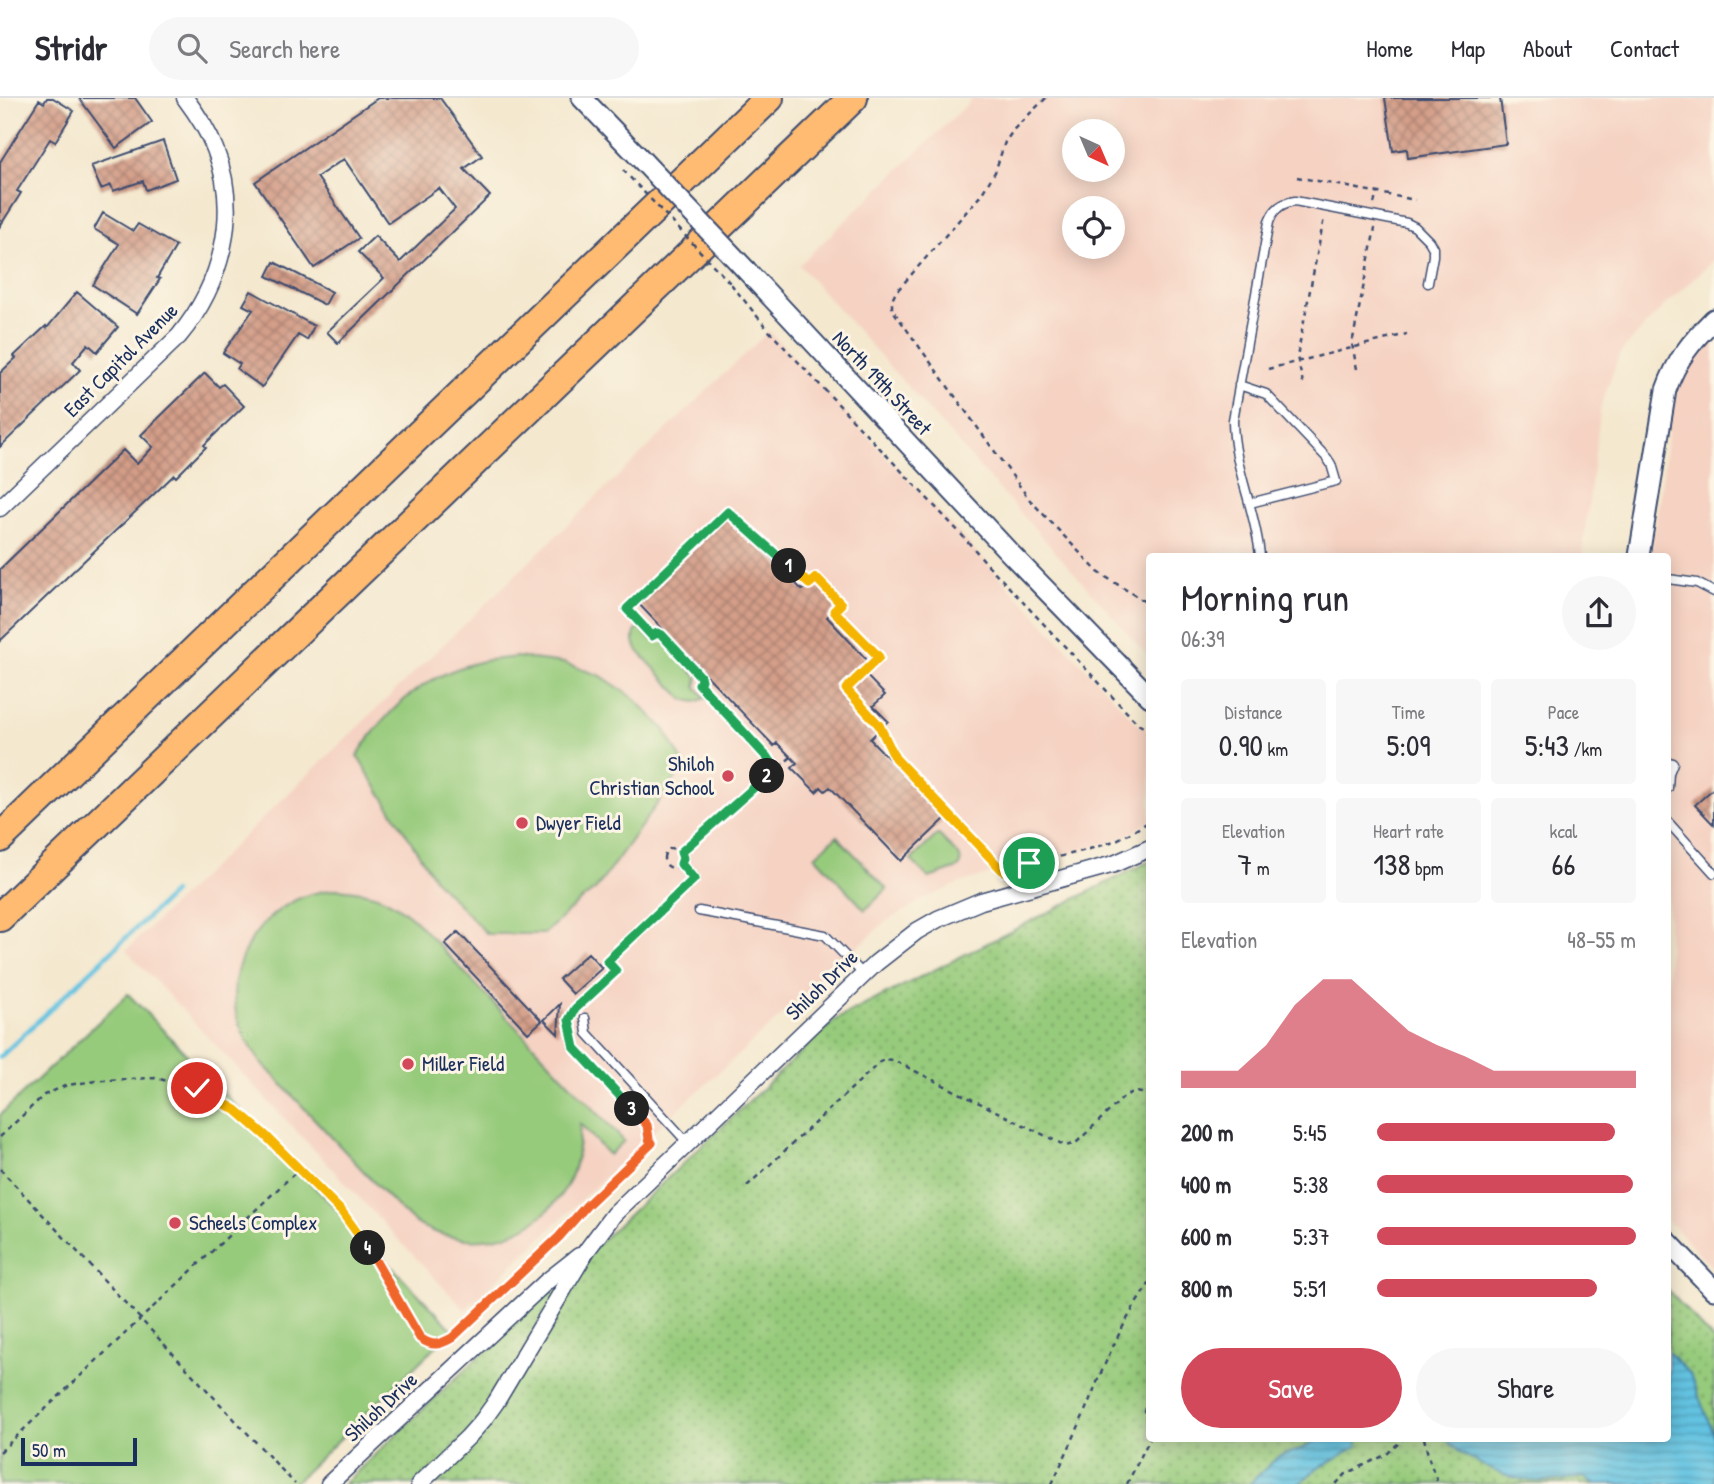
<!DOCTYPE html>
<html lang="en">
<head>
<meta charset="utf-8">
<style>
	:root { --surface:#fff; --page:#f7f7f7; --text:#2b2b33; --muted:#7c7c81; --line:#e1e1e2; --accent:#d1495b }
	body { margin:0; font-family:"Patrick Hand",sans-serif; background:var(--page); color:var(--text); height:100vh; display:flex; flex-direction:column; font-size:26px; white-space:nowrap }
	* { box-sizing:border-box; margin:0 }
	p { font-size:23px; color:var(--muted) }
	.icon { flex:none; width:38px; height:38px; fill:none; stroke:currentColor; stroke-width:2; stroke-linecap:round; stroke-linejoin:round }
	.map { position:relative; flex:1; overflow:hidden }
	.side { position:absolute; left:1146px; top:455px; width:525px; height:889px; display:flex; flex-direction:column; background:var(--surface); border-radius:7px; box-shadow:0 4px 18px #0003 }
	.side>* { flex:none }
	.needle { width:46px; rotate:136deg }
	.fabs { position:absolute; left:1062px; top:21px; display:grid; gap:14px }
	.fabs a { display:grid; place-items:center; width:63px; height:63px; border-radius:50%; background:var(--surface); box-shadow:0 4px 18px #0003; font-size:35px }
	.scale { position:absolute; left:21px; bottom:18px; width:116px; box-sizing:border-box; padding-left:7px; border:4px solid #1b2f5e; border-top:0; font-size:19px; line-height:24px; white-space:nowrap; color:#1b2f5e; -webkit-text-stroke:5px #fcf5e5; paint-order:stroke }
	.pin { position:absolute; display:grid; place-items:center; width:60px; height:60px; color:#fff; margin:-30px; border:4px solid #fff; border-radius:50%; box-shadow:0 2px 7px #0007 }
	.km { position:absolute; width:35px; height:35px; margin:-18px; border-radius:50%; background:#222; color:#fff; font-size:19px; line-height:35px; text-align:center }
	.round { display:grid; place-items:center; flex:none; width:74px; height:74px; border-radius:37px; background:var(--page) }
	.overview { display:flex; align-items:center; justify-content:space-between; height:119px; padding:0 35px }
	h1 { font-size:38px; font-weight:600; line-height:52px }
	.metrics { display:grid; grid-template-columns:repeat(3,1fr); gap:10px; height:119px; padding:7px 35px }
	.metrics div { display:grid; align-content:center; border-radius:7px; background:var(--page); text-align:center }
	.metrics b { font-size:30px; font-weight:600 }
	.metrics small { font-size:19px; font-weight:400 }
	.metrics p { font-size:19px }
	.chart { height:196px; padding:14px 35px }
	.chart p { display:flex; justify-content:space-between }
	.chart svg { width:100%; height:126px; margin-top:7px; fill:var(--accent); opacity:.7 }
	.primary-button { display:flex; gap:14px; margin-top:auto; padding:14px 35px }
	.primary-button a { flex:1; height:80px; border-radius:42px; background:var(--accent); color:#fff; font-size:28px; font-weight:600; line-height:80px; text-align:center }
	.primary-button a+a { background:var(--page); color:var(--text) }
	ul { padding:0 35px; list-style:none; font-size:23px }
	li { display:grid; grid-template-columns:112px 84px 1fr; align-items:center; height:52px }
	li i { height:18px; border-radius:9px; background:var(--accent) }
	header { display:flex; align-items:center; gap:42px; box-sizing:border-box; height:98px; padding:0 35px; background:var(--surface); border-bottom:2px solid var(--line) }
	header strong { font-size:33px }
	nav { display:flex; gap:38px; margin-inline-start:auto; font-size:24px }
	.search { width:490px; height:63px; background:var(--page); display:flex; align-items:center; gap:18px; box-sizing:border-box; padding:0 24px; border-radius:38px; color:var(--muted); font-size:26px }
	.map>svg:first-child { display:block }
	.built { fill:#f5d2c2; fill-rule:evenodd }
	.grass { fill:url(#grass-dots); stroke:#597d6c; stroke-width:2 }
	.park { fill:#97cb7b; stroke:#597d6c; stroke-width:2 }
	.water { fill:url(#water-rules); stroke:#3f79a0; stroke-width:2 }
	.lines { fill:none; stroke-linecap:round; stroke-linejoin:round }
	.stream { stroke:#63c3e1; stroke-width:4.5 }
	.building { fill:url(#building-cross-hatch) }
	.service-casing { stroke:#3c4b6f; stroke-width:11 }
	.minor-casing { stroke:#3c4b6f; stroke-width:19 }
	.tertiary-casing { stroke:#3c4b6f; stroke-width:23 }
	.motorway-casing { stroke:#3c4b6f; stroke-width:32 }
	.path { stroke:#3c4b6f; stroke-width:2.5; stroke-dasharray:5 5; stroke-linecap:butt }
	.service { stroke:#fff; stroke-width:8 }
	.minor { stroke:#fff; stroke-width:16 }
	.tertiary { stroke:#fff; stroke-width:19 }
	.motorway { stroke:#febb71; stroke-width:28 }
	.tertiary-bridge-casing { stroke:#3c4b6f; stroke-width:23; stroke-linecap:butt }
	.path-bridge { stroke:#3c4b6f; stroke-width:2.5; stroke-dasharray:5 5; stroke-linecap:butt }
	.tertiary-bridge { stroke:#fff; stroke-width:19 }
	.split-1-casing { stroke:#fff; stroke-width:14 }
	.split-2-casing { stroke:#fff; stroke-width:14 }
	.split-3-casing { stroke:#fff; stroke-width:14 }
	.split-4-casing { stroke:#fff; stroke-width:14 }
	.split-5-casing { stroke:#fff; stroke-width:14 }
	.split-1 { stroke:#f5b400; stroke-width:9 }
	.split-2 { stroke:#22a559; stroke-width:9 }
	.split-3 { stroke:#22a559; stroke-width:9 }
	.split-4 { stroke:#f0652b; stroke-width:9 }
	.split-5 { stroke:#f5b400; stroke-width:9 }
	.poi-dot { fill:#d1495b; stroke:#fcf5e5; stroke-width:2.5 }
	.labels { text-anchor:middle; stroke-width:6; stroke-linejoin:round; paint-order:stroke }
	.street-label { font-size:21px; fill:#1b2f5e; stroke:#fcf5e5 }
	.poi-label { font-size:21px; fill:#1b2f5e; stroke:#fcf5e5; text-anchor:start }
</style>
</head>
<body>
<header>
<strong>Stridr</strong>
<div class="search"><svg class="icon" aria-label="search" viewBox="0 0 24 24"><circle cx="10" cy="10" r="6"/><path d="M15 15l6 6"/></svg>Search here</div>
<nav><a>Home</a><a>Map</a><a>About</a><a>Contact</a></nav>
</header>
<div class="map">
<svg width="1714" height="1386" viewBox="0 0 1714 1386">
	<defs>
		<pattern id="grass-dots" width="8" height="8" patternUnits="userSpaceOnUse" patternTransform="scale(1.75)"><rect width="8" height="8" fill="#97cb7b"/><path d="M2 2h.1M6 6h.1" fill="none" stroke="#7aa568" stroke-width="1.8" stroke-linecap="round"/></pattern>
		<pattern id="water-rules" width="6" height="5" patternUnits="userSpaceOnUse" patternTransform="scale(1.75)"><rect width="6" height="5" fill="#63c3e1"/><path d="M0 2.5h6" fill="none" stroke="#519fba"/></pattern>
		<pattern id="building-cross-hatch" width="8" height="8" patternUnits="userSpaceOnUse" patternTransform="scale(1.75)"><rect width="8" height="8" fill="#d49e88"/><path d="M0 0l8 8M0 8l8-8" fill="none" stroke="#ab8172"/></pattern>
	</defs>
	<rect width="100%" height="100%" fill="#fcf5e5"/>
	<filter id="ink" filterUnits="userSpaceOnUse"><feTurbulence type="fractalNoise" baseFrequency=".0143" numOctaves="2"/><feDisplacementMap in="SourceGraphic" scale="14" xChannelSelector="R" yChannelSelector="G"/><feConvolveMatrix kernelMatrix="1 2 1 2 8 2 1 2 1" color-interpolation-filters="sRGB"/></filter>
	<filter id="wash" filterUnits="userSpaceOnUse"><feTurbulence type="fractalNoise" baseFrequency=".00686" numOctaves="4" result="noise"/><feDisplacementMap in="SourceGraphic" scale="28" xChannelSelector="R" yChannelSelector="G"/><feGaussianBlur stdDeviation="1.57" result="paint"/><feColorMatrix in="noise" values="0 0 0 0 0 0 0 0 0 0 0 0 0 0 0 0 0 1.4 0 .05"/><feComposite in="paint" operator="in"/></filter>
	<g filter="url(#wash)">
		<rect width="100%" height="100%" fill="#f4e8cf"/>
		<!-- built -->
		<path class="built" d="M974,0H1714V162L1664,208L1620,255L1601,307L1582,458H1150V560L799,167ZM1074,33H1113V72H1074ZM1074,110H1113V149H1074Z
			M1714,232V1171L1668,1123V458H1650L1660,399L1670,319L1684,270Z
			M769,233L1138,626L1150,633V723L1130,736L1110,745L1029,765L960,785L924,801L884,825L643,1043L465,1212L126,852Z"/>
		<!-- grass -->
		<path class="grass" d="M1150,763V1340H1668V1192L1714,1243V1386H344L835,922Z"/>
		<!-- park -->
		<path class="park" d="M639,529L651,541L659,538L698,580L696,589L706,600L695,604L683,601L637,552C633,543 632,536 639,529Z
			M516,559L564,565L601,578L634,600L664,631L685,667L596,791L576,806L544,836H487L436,783L357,658C388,610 422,578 479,564C491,561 504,561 516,559Z
			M938,736L960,759L961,767L955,771L929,780L911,762Z
			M837,738L887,791L865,812L815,758Z
			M337,791C373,794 386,798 414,821L624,1043L609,1057L580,1026C579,1044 578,1062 571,1079C544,1138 478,1157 421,1128C413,1124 407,1117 400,1112L260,963C250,949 242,937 237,920C224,869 257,816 305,798C315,794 327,793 337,791Z
			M128,896L453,1232L293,1386H0V1017Z"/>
		<!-- water -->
		<path class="water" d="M1668,1254L1690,1276L1714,1337V1386H1596L1583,1379C1540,1386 1515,1386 1477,1364C1465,1357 1454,1352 1446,1341L1668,1340Z
			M1322,1340L1356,1341L1358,1348L1314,1373L1299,1386H1249L1279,1358L1299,1352Z"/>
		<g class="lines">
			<!-- stream -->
			<path class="stream" d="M0,959L173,795"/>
		</g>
		<g id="blocks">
			<!-- building -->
			<path class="building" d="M47,0H53L74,13L55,44L50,41L17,93L21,95L0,128V64L39,2L44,5Z
				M79,0H135L152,24L116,50Z
				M378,0H440L482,58L464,71L490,98L338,245L327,234L384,180L358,154L375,138L400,164L455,111L439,90L388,125L344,61L317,79L359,140L314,170L255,84Z
				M1385,0H1500L1506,46L1408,60L1407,51L1393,53Z
				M163,43L176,81L146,92L143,83L113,93L111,87L101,91L91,68Z
				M103,115L133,133L138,126L176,148L157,180L160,181L137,216L93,187L119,146L94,131Z
				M274,164L332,194L325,207L267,178Z
				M251,193L314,228L307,242L298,237L262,289L237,271L240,266L223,255L253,212L243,207Z
				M77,194L118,229L97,254L88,246L73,264L80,272L0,349V275L16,260L14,258L46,228L47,230Z
				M205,275L219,289L223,286L244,308L204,347L206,349L176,379L174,377L0,543V471L123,352L137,366L153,349L141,337Z
				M728,414L802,492L816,480L840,506L827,519L869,564L861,572L885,597L873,608L888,623L870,641L946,720L901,763L830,689L825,693L821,689L816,694L792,670L797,665L777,645L774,648L635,502Z
				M1714,690V727L1695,707Z
				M458,834L542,923L528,935L445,846Z
				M588,855L602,870L573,896L559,881Z
				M560,906L558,936L544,922Z"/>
		</g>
	</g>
	<g filter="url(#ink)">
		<use href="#blocks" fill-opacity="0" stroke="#3c4b6f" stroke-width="2"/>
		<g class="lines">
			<!-- service casing -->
			<g class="service-casing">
				<path id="service" d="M1239,287L1266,296L1327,360L1331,366L1336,383L1250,405
					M1260,458C1256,412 1233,368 1233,322L1269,124C1274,111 1281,105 1295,103L1407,125L1415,129L1429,143L1433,150V158L1428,185
					M1668,481L1697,485L1714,494
					M1668,664L1673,665L1669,675L1668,690
					M1668,724L1714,775
					M699,813L825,837L864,877
					M585,920L587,935L687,1044"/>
			</g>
			<!-- minor casing -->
			<g class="minor-casing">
				<path id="minor" d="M0,410L179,238C221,187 241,116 215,51C208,33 197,16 185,0
					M329,1386L546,1184L579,1158
					M419,1386L468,1339L483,1322L496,1304L587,1152L614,1116L876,865L917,833L938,821L981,803L1114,766L1150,750"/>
			</g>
			<!-- tertiary casing -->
			<g class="tertiary-casing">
				<path id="tertiary" d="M582,0L638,58
					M747,173L1010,455L1150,599
					M1639,458L1666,292C1677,261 1691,244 1714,221
					M1668,1144L1714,1192"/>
			</g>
			<!-- motorway casing -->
			<g class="motorway-casing">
				<path id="motorway" d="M0,740L769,0
					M0,819L853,0"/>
			</g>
			<!-- path -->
			<path class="path" d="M1046,0L1015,30L1005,44L995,74L981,97L896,194L892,202V211L1029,401L1098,474L1150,507
				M1297,79L1415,102
				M1374,106L1377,95
				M731,186L769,233L961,436L989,468L1138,626L1150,633
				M1268,271L1407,236
				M1357,271L1352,246L1375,130
				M1303,285L1297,259L1324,120
				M777,670L699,586L701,582L700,578L662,537L657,535L652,538L627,511L728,414L809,486L816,480L840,506L834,513L879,559L846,591L879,627L895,660L1003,773C1038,762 1076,757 1111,744C1125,739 1137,731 1150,723
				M664 760a10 10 0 1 1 20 0a10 10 0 1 1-20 0Z
				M681,754L791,659
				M0,1039L44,997L67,987L103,982L155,980L197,990L236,1012L266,1038L342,1114L374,1158L420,1240C433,1249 439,1247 452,1240L559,1139L587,1107L652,1045L649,1041L647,1027L575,950L571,936L569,922L575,911L616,873L607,863L694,781L681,766
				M0,1071L295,1386
				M747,1088L880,964L886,961L893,962L1066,1048L1076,1045L1126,997L1134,994L1150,996
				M1150,1301L1144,1312L1150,1338
				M1424,1340L1429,1361L1438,1386
				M0,1354L299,1071
				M1052,1386C1060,1368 1069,1350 1077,1332C1099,1281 1117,1230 1150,1185
				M1127,1386L1150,1340
				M1336,1386L1346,1376L1387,1356L1404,1340"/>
			<!-- service -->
			<use href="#service" class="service"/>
			<!-- minor -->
			<use href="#minor" class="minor"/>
			<!-- tertiary -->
			<use href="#tertiary" class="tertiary"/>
			<!-- motorway -->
			<use href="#motorway" class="motorway"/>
			<!-- tertiary-bridge casing -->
			<g class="tertiary-bridge-casing">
				<path id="tertiary-bridge" d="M638,58L747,173"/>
			</g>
			<!-- path-bridge -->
			<path class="path-bridge" d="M623,72L731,186"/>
			<!-- tertiary-bridge -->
			<use href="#tertiary-bridge" class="tertiary-bridge"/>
		</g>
	</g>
	<g class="lines" filter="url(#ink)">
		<!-- split-1 casing -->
		<g class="split-1-casing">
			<path id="split-1" d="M789,468L809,486L816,480L841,506L834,513L879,559L846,591L879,627L895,660L1003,773L1029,765"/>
		</g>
		<!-- split-2 casing -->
		<g class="split-2-casing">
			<path id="split-2" d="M767,678L777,670L699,586L701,582L700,578L662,537L657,535L652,538L627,511L728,414L789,468"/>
		</g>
		<!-- split-3 casing -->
		<g class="split-3-casing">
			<path id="split-3" d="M632,1011L575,950L569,922L575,911L616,873L607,863L694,781L681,766L683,760L681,754L767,678"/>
		</g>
		<!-- split-4 casing -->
		<g class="split-4-casing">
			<path id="split-4" d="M368,1150L420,1240C433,1249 439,1247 452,1240L559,1139L587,1107L652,1045L649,1041L647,1027L632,1011"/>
		</g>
		<!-- split-5 casing -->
		<g class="split-5-casing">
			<path id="split-5" d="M197,990L236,1012L266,1038L342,1114L368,1150"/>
		</g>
		<!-- split-1 -->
		<use href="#split-1" class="split-1"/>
		<!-- split-2 -->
		<use href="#split-2" class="split-2"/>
		<!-- split-3 -->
		<use href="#split-3" class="split-3"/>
		<!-- split-4 -->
		<use href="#split-4" class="split-4"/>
		<!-- split-5 -->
		<use href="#split-5" class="split-5"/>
	</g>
	<!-- markers -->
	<g class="poi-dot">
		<circle cx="728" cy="678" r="7"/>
		<circle cx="522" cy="725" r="7"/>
		<circle cx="408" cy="966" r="7"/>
		<circle cx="175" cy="1125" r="7"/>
	</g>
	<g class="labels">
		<!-- street labels -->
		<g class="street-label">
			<text transform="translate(121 262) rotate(-45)" y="7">East Capitol Avenue</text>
			<text transform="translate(882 285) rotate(47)" y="7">North 19th Street</text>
			<text transform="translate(822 887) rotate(-44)" y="7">Shiloh Drive</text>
			<text transform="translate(381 1309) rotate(-43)" y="7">Shiloh Drive</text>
		</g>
		<!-- poi labels -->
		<g class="poi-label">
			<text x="714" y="673" text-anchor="end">Shiloh<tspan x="714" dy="24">Christian School</tspan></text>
			<text x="536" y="732">Dwyer Field</text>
			<text x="422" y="973">Miller Field</text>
			<text x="189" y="1132">Scheels Complex</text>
		</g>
	</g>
</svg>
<div class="fabs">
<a><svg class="needle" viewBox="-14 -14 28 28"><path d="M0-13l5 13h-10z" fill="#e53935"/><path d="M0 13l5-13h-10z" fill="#7c7c81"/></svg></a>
<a><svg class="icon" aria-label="locate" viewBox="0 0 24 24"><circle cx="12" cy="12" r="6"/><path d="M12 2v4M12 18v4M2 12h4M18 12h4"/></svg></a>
</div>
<div class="scale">50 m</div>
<div class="pin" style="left:1029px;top:765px;background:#1e9e55"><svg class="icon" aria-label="arrive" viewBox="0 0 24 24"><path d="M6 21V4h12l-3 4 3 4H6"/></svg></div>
<div class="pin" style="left:197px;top:990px;background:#d93025"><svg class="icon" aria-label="check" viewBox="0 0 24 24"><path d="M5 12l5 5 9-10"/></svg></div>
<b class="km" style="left:789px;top:468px">1</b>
<b class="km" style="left:767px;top:678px">2</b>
<b class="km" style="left:632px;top:1011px">3</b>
<b class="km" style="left:368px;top:1150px">4</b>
<section class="side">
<div class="overview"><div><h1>Morning run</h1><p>06:39</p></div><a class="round"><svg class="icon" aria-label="share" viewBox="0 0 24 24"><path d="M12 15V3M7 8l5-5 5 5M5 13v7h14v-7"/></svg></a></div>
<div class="metrics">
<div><p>Distance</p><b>0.90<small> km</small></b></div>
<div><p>Time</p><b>5:09</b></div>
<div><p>Pace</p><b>5:43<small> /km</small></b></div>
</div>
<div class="metrics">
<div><p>Elevation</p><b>7<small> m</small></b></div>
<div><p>Heart rate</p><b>138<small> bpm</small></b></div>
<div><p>kcal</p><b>66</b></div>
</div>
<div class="chart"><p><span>Elevation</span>48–55 m</p>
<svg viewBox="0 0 160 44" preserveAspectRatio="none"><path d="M0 44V38L10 38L20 38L30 29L40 15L50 6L60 6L70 15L80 24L90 29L100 33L110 38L120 38L130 38L140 38L150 38L160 38V44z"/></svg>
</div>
<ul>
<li><b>200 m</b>5:45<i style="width:92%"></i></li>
<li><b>400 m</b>5:38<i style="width:99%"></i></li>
<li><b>600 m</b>5:37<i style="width:100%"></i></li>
<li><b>800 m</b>5:51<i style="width:85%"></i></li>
</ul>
<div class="primary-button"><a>Save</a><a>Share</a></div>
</section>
</div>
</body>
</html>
